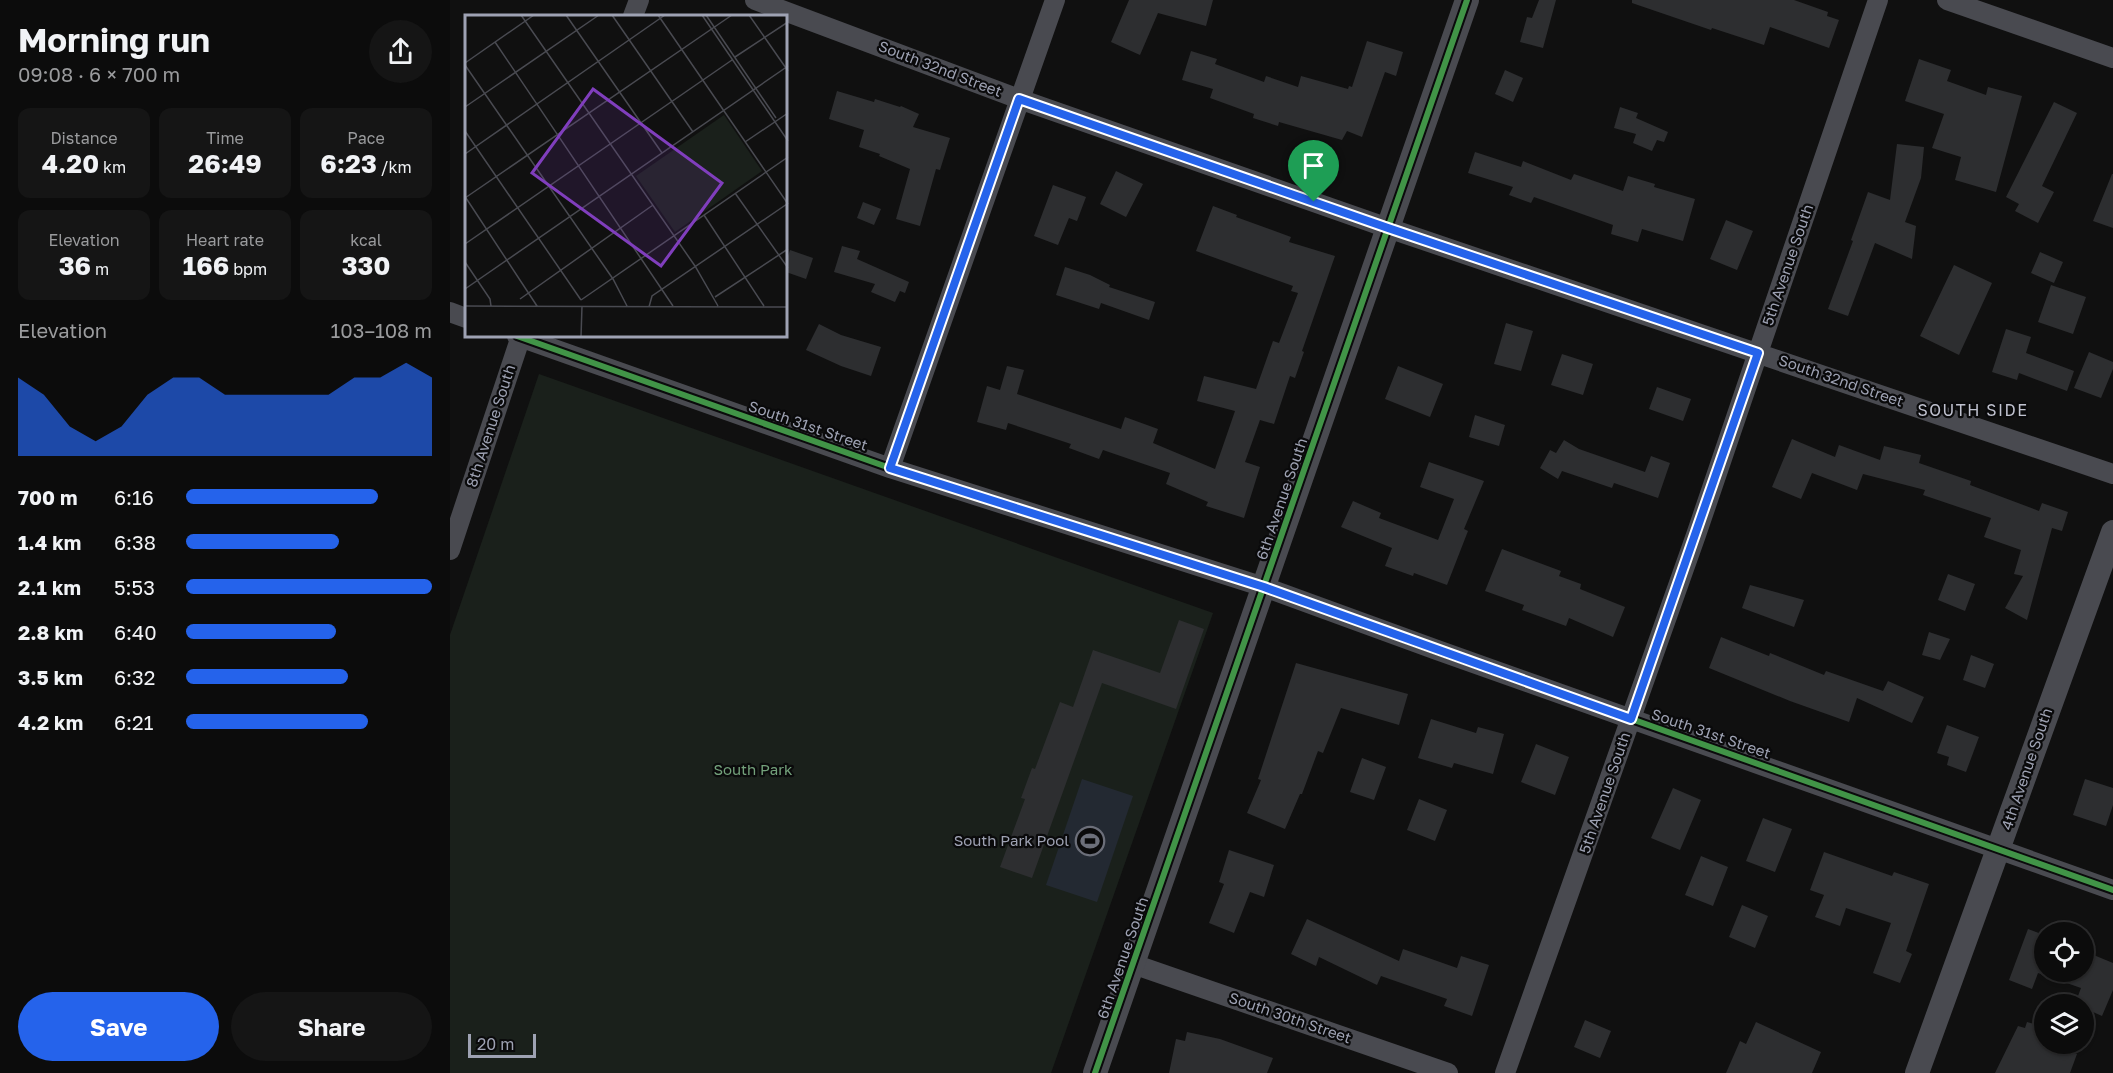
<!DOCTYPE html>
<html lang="en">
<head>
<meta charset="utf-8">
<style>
	:root { --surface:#0c0c0c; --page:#151515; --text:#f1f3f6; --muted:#9a9b9d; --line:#2c2c2d; --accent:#2563eb }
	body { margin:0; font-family:"Golos Text",sans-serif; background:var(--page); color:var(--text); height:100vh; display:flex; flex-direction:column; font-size:22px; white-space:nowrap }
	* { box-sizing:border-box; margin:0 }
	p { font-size:20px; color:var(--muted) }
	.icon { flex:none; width:33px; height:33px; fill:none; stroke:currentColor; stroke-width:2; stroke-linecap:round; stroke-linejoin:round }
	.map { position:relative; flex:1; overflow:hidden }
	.side { display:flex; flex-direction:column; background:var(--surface); width:450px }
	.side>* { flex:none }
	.controls { position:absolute; left:1584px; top:922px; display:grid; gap:12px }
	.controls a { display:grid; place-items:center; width:60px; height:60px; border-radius:50%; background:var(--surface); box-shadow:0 2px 4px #0004,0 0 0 2px var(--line); font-size:30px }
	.scale { position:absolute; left:18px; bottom:15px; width:68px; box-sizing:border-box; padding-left:6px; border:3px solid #9ea2b3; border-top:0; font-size:16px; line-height:21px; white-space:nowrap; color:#9ea2b3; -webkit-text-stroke:4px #0a0a0b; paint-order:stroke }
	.pin { position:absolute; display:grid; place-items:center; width:51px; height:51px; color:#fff; margin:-62px -26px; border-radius:50% 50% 50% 0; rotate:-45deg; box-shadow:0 0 6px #0007 }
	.pin .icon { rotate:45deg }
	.round { display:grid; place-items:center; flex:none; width:63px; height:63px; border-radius:32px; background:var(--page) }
	.headline { display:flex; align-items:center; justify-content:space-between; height:102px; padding:0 18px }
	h1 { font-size:33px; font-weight:700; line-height:45px }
	.metrics { display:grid; grid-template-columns:repeat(3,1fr); gap:9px; height:102px; padding:6px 18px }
	.metrics div { display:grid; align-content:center; border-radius:12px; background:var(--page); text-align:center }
	.metrics b { font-size:26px; font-weight:700 }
	.metrics small { font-size:16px; font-weight:400 }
	.metrics p { font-size:16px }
	.chart { height:168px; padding:12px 18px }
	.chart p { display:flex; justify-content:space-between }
	.chart svg { width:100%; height:108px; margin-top:6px; fill:var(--accent); opacity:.7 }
	.cta { display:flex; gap:12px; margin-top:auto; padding:12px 18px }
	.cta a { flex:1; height:69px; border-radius:36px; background:var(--accent); color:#fff; font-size:24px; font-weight:700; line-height:69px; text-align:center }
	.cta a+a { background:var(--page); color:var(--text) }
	ul { padding:0 18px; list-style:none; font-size:20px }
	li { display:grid; grid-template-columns:96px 72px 1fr; align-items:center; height:45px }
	li i { height:15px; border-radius:8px; background:var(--accent) }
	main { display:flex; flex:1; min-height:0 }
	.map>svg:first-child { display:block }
	.green { fill:#1a201b }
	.water { fill:#232932 }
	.building { fill:#2d2e30 }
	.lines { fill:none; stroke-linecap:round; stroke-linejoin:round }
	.minor { stroke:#494a50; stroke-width:20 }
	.tertiary { stroke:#494a50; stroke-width:24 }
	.cycleway-casing { stroke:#0a0a0b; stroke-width:10 }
	.cycleway { stroke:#419447; stroke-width:6 }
	.route-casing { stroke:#fff; stroke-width:12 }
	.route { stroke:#2563eb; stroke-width:8 }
	.labels { text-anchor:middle; stroke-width:4.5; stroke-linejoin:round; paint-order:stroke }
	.street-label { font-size:15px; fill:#9ea2b3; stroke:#0a0a0b }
	.park-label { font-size:15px; fill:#73a17b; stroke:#0a0a0b }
	.poi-label { font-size:15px; fill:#9ea2b3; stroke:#0a0a0b; text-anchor:end }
	.neighbourhood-label { font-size:16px; letter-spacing:1.5px; fill:#c0c2cf; stroke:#0a0a0b }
	.inset-road { fill:none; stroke:#494a51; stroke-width:1.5 }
	.view { fill:#803ebd; fill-opacity:0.15; stroke:#803ebd; stroke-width:3 }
	.inset-edge { fill:none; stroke:#9ea2b3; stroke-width:3 }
</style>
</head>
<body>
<main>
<section class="side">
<div class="headline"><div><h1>Morning run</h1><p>09:08 · 6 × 700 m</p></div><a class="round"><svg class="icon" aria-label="share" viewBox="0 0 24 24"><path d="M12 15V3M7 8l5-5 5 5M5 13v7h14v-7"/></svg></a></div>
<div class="metrics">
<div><p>Distance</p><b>4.20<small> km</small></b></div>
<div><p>Time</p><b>26:49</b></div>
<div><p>Pace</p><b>6:23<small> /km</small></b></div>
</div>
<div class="metrics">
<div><p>Elevation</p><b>36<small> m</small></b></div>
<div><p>Heart rate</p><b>166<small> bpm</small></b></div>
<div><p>kcal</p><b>330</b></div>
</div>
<div class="chart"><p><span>Elevation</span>103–108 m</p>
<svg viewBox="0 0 160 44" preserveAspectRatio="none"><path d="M0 44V12L10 19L20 32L30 38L40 32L50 19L60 12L70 12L80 19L90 19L100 19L110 19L120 19L130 12L140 12L150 6L160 12V44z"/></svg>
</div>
<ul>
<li><b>700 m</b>6:16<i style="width:78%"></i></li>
<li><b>1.4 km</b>6:38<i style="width:62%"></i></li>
<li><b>2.1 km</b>5:53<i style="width:100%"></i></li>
<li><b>2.8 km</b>6:40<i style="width:61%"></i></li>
<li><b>3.5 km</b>6:32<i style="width:66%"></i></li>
<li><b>4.2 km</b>6:21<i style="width:74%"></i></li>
</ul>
<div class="cta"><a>Save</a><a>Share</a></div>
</section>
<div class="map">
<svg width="1663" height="1073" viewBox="0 0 1663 1073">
	<rect width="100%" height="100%" fill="#101010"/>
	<!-- green -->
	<path class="green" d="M89,374L763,613L601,1073H0V635Z"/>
	<!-- water -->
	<path class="water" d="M632,779L683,796L647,902L596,885Z"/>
	<!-- building -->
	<path class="building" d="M679,0H763L756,26L708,13L690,55L661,42Z
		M1089,0H1106L1093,48L1070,42L1077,17L1082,18Z
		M1182,0H1344L1378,12L1377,16L1389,20L1379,48L1320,27L1314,45L1262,28L1261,30L1182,3Z
		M917,41L953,52L946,76L935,72L912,137L897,131L892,140L829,122L828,126L803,118L804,114L760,98L763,89L732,80L741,51L767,59L765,64L814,82L816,76L848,87L851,76L898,89L899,86L902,87Z
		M1469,59L1501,70L1497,81L1536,95L1538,87L1572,96L1546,192L1505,180L1511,157L1482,148L1494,114L1455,101Z
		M1055,70L1073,78L1063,102L1045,94Z
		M387,91L424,102L425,99L450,107L451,106L469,114L463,127L500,138L490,170L486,169L470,226L446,219L460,169L429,156L430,154L409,147L414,130L379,119Z
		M1604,102L1627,113L1592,186L1604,192L1588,223L1565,211L1569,204L1556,197Z
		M1170,107L1188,113L1186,118L1218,132L1214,142L1207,140L1202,151L1183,143L1186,134L1164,128Z
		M1447,144L1474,147L1471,178L1455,222L1466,226L1462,259L1425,243L1398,316L1378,309L1403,241L1401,240L1418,192L1440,200Z
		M1025,152L1071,167L1073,161L1121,180L1124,174L1173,191L1178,176L1205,184L1204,187L1245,199L1233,241L1192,229L1188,242L1161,234L1163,225L1084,197L1081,203L1059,195L1063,187L1018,173Z
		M666,171L693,184L676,217L650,204Z
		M1662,174H1663V228L1643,221Z
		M603,185L636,197L627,221L619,218L608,245L584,236Z
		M413,202L431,209L424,225L407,218Z
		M763,206L787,215L786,217L841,237L839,242L885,256L852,351L854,352L845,378L840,376L824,424L810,420L795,462L810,467L794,518L756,506L758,502L716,484L720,473L653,450L649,459L619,448L621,444L558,423L556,430L527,422L537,386L550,390L557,366L574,370L567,394L671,429L675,417L708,429L703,443L765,469L785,411L747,401L754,376L806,389L823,341L829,343L848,293L841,291L843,286L746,251Z
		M1276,220L1303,231L1287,270L1260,259Z
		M392,246L410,251L407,259L459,282L455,293L450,291L445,302L421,292L425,284L384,272Z
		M340,250L363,258L356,279L336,272V262Z
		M1590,252L1613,262L1604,283L1581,273Z
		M1504,265L1542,283L1509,355L1470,336Z
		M615,267L640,275L660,285L659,287L705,302L699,320L651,303L649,309L606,295Z
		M1601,285L1636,297L1623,334L1588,322Z
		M1056,323L1083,331L1071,371L1044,364Z
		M369,324L391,335L431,347L421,376L391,366L356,350Z
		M1556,329L1581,337L1576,353L1624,371L1617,391L1569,373L1567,380L1542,372Z
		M1639,352L1663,362V369L1651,398L1624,388Z
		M1112,354L1143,364L1133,395L1101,385Z
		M948,366L993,384L980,417L935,399Z
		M1207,387L1241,399L1233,421L1199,409Z
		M1025,415L1055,425L1049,446L1019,437Z
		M1342,439L1385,457L1389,445L1430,460L1434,446L1471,455L1469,463L1521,481L1520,485L1589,511L1592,503L1618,512L1612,531L1602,528L1577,620L1555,608L1573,576L1564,574L1571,550L1534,537L1541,518L1473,495L1475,490L1413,474L1407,490L1362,473L1351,499L1322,487Z
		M1114,440L1129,449L1195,472L1201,456L1220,463L1208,498L1164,483L1162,488L1112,471L1108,479L1090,468L1100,450L1106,453Z
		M979,462L1034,481L1014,529L1018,531L997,585L964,573L963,576L935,566L942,548L891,527L903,501L931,513L929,518L988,540L1004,499L970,487Z
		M1052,549L1111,571L1109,576L1131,584L1130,589L1175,607L1163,637L1119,618L1116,626L1072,610L1074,605L1035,591Z
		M1498,574L1525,584L1515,611L1488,600Z
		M1300,585L1354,600L1344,627L1292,608Z
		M729,620L754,629L726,709L652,683L582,878L550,867L575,799L571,798L582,768L585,769L610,702L623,707L643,650L710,673Z
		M1479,632L1500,639L1490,660L1472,655Z
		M1271,637L1319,656L1320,653L1374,675L1376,671L1433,691L1438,681L1474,697L1462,723L1407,698L1399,722L1340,701L1259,668Z
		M1521,655L1544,664L1535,688L1513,680Z
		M846,663L958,694L949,725L891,708L873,753L868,751L852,794H850L835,829L797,813L811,780L808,779Z
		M981,719L1026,733L1028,727L1054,734L1043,774L1004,763L1002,768L968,758Z
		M1497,725L1529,737L1516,772L1497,765L1499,757L1487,753Z
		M1086,744L1119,757L1105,795L1071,782Z
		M912,758L936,767L924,800L900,792Z
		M1635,779L1663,788V805L1656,826L1623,815Z
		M1223,788L1251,800L1230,850L1201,838Z
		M969,799L997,810L985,841L957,830Z
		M1313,818L1342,829L1325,872L1296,861Z
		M779,850L824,865L814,897L800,892L784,933L759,923L774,884L769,882Z
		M1374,852L1442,876L1444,872L1479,884L1456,951L1462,954L1450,983L1423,973L1441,923L1396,908L1390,926L1365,917L1374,895L1360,890Z
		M1251,856L1278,867L1263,906L1235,895Z
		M1292,905L1318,916L1305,948L1279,937Z
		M857,919L949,961L953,949L1007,968L1011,956L1039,965L1022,1016L994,1006L997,999L931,976L927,985L869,957L866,966L841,954Z
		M1578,929L1594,935V972H1634V951L1663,963V990L1652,1016L1634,1008V1005L1625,1004L1631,988L1588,973L1582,989L1559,980Z
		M1135,1020L1161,1031L1150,1058L1124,1047Z
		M1306,1022L1371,1052L1362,1073H1276L1290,1041L1296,1044Z
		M1577,1022L1594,1027V1044H1601L1627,1054L1620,1073H1545L1568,1026L1575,1028Z
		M737,1032L770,1039L823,1058L817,1073H719L726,1039L735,1041Z"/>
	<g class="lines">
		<!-- minor -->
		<path class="minor" d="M305,0L569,99L938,228L1663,474
			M1497,0L1663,58
			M183,16L189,0
			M0,312L16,318
			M67,336L440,468L814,587L987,650L1663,890
			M440,468L605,0
			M0,550L71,336
			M683,964L998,1073
			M1055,1073L1246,535L1428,0"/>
		<!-- tertiary -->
		<path class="tertiary" d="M645,1073L1017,0
			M1467,1073L1663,532"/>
		<!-- cycleway casing -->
		<g class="cycleway-casing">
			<path id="cycleway" d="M67,336L440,468L814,587L987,650L1663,890
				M645,1073L1017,0"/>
		</g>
		<!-- cycleway -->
		<use href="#cycleway" class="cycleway"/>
	</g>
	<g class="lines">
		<!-- route casing -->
		<g class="route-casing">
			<path id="route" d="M569,99L938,228L1308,353L1181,719L814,587L440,468Z"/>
		</g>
		<!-- route -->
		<use href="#route" class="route"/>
	</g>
	<!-- icons -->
	<defs>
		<g id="stadium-ring" transform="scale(1.5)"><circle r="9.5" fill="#0a0a0b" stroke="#6c6f7a" stroke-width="1.5"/><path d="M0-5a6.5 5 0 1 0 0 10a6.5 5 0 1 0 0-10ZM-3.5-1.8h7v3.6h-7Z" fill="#6c6f7a"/></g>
	</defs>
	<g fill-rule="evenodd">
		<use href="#stadium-ring" x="640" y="841"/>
	</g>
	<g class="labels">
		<!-- street labels -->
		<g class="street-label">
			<text transform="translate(490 69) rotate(21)" y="5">South 32nd Street</text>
			<text transform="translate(1338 265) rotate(-71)" y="5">5th Avenue South</text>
			<text transform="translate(1391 381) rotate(19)" y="5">South 32nd Street</text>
			<text transform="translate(41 426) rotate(-72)" y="5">8th Avenue South</text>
			<text transform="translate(358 426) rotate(19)" y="5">South 31st Street</text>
			<text transform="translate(832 499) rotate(-71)" y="5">6th Avenue South</text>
			<text transform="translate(1261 734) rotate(19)" y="5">South 31st Street</text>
			<text transform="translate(1577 769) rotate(-71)" y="5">4th Avenue South</text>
			<text transform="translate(1155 793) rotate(-71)" y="5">5th Avenue South</text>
			<text transform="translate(673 958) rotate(-71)" y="5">6th Avenue South</text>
			<text transform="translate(840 1018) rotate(19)" y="5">South 30th Street</text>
		</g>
		<!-- park labels -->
		<g class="park-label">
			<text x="303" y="775">South Park</text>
		</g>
		<!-- poi labels -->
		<g class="poi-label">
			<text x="619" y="846">South Park Pool</text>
		</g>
		<!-- neighbourhood labels -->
		<g class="neighbourhood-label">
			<text x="1523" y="416">SOUTH SIDE</text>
		</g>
	</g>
	<!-- overview -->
	<g transform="translate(15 15)">
		<rect width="322" height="322" fill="#101010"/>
		<path d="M259,100L297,156L210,217L171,161Z" fill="#1a201b"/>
		<path class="inset-road" d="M56,0L230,251L253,291M101,0L197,138M147,0L228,117M193,0L323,189M237,0L323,126M241,0L311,103M284,0L323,56M30,27L208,291M270,42L323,7M0,48L69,0M0,50L148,264L162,291M0,92L134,0M0,116L116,285M280,127L323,98M0,139L200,0M270,178L323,253M0,183L267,0M1,183L72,291M239,200L299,291M0,229L267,45M0,247L25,284L26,291M0,274L323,51M250,282L323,234M55,284L188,190M116,285L323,142M0,291L323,292M184,292L187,281L322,189M116,322L117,291"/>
		<path class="view" d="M128,74L257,168L196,251L67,158Z"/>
		<rect width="322" height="322" class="inset-edge"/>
	</g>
</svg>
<div class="controls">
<a><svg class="icon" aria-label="locate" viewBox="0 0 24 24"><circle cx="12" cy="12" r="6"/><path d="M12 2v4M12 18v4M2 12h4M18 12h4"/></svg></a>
<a><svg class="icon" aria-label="layers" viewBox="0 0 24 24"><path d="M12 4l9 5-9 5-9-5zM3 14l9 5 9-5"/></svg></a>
</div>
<div class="scale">20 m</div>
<div class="pin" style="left:864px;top:202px;background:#1e9e55"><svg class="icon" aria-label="arrive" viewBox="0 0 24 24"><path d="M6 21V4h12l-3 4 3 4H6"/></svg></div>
</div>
</main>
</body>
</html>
